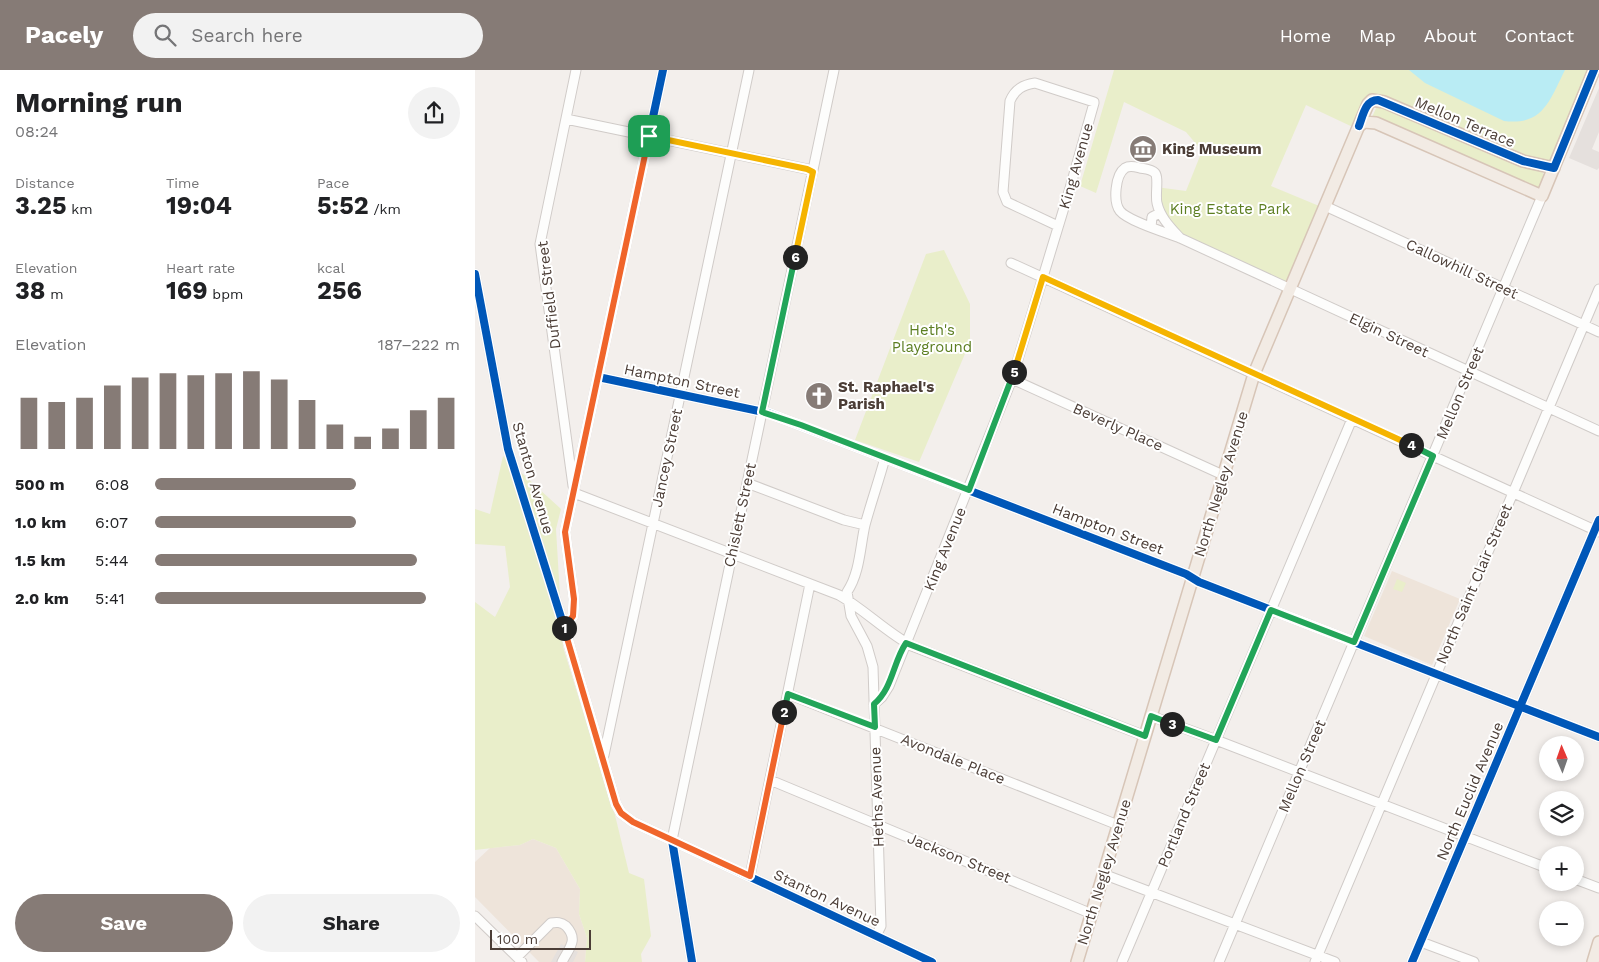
<!DOCTYPE html>
<html lang="en">
<head>
<meta charset="utf-8">
<style>
	:root { --surface:#fff; --page:#f2f2f2; --text:#202124; --muted:#757577; --accent:#867b76 }
	body { margin:0; font-family:"Work Sans",sans-serif; background:var(--page); color:var(--text); height:100vh; display:flex; flex-direction:column; font-size:19px; white-space:nowrap }
	* { box-sizing:border-box; margin:0 }
	p { font-size:16px; color:var(--muted) }
	.icon { flex:none; width:28px; height:28px; fill:none; stroke:currentColor; stroke-width:2; stroke-linecap:round; stroke-linejoin:round }
	.map { position:relative; flex:1; overflow:hidden }
	.side { display:flex; flex-direction:column; background:var(--surface); width:475px }
	.side>* { flex:none }
	.needle { width:32px; rotate:358deg }
	.buttons { position:absolute; left:1064px; top:666px; display:grid; gap:10px }
	.buttons a { display:grid; place-items:center; width:45px; height:45px; border-radius:50%; background:var(--surface); box-shadow:0 2px 8px #0003; font-size:25px }
	.scale { position:absolute; left:15px; bottom:12px; width:101px; box-sizing:border-box; padding-left:5px; border:2px solid #4b3d36; border-top:0; font-size:14px; line-height:18px; white-space:nowrap; color:#4b3d36; -webkit-text-stroke:4px #fff; paint-order:stroke }
	.pin { position:absolute; display:grid; place-items:center; width:42px; height:42px; color:#fff; margin:-21px; border-radius:10px; box-shadow:0 2px 8px #0006 }
	.km { position:absolute; width:25px; height:25px; margin:-12px; border-radius:50%; background:#222; color:#fff; font-size:14px; line-height:25px; text-align:center }
	.round { display:grid; place-items:center; flex:none; width:52px; height:52px; border-radius:26px; background:var(--page) }
	.headline { display:flex; align-items:center; justify-content:space-between; height:85px; padding:0 15px }
	h1 { font-size:28px; font-weight:700; line-height:38px }
	.metrics { display:grid; grid-template-columns:repeat(3,1fr); gap:8px; height:85px; padding:5px 15px }
	.metrics div { display:grid; align-content:center }
	.metrics b { font-size:25px; font-weight:700 }
	.metrics small { font-size:14px; font-weight:400 }
	.metrics p { font-size:14px }
	.chart { height:140px; padding:10px 15px }
	.chart p { display:flex; justify-content:space-between }
	.chart svg { width:100%; height:90px; margin-top:5px; stroke:var(--accent); stroke-width:6 }
	.action { display:flex; gap:10px; margin-top:auto; padding:10px 15px }
	.action a { flex:1; height:58px; border-radius:30px; background:var(--accent); color:#fff; font-size:20px; font-weight:700; line-height:58px; text-align:center }
	.action a+a { background:var(--page); color:var(--text) }
	ul { padding:0 15px; list-style:none; font-size:16px }
	li { display:grid; grid-template-columns:80px 60px 1fr; align-items:center; height:38px }
	li i { height:12px; border-radius:6px; background:var(--accent) }
	header { display:flex; align-items:center; gap:30px; box-sizing:border-box; height:70px; padding:0 25px; background:var(--accent); color:#fff }
	header strong { font-size:24px }
	nav { display:flex; gap:28px; margin-inline-start:auto; font-size:18px }
	.search { width:350px; height:45px; background:var(--page); display:flex; align-items:center; gap:12px; box-sizing:border-box; padding:0 18px; border-radius:28px; color:var(--muted); font-size:19px }
	main { display:flex; flex:1; min-height:0 }
	.map>svg:first-child { display:block }
	.education { fill:#eee4da }
	.green { fill:#e9eeca }
	.parking { fill:#e5e0dd }
	.water { fill:#b9ecf4 }
	.lines { fill:none; stroke-linecap:round; stroke-linejoin:round }
	.minor-casing { stroke:#d0cbc8; stroke-width:11 }
	.major-casing { stroke:#d7c5b7; stroke-width:14 }
	.minor { stroke:#fdfdfc; stroke-width:9 }
	.major { stroke:#f2ebe4; stroke-width:11 }
	.cycleway-casing { stroke:#fff; stroke-width:11 }
	.cycleway { stroke:#0057b8; stroke-width:8 }
	.split-1-casing { stroke:#fff; stroke-width:10 }
	.split-2-casing { stroke:#fff; stroke-width:10 }
	.split-3-casing { stroke:#fff; stroke-width:10 }
	.split-4-casing { stroke:#fff; stroke-width:10 }
	.split-5-casing { stroke:#fff; stroke-width:10 }
	.split-6-casing { stroke:#fff; stroke-width:10 }
	.split-7-casing { stroke:#fff; stroke-width:10 }
	.split-1 { stroke:#f0652b; stroke-width:6 }
	.split-2 { stroke:#f0652b; stroke-width:6 }
	.split-3 { stroke:#22a559; stroke-width:6 }
	.split-4 { stroke:#22a559; stroke-width:6 }
	.split-5 { stroke:#f5b400; stroke-width:6 }
	.split-6 { stroke:#22a559; stroke-width:6 }
	.split-7 { stroke:#f5b400; stroke-width:6 }
	.labels { text-anchor:middle; stroke-width:4; stroke-linejoin:round; paint-order:stroke }
	.street-label { font-size:15px; fill:#4b3d36; stroke:#fff }
	.poi-label { font-size:15px; font-weight:bold; fill:#4b3d36; stroke:#fff; text-anchor:start }
	.park-label { font-size:15px; fill:#5c7e21; stroke:#fff }
</style>
</head>
<body>
<header>
<strong>Pacely</strong>
<div class="search"><svg class="icon" aria-label="search" viewBox="0 0 24 24"><circle cx="10" cy="10" r="6"/><path d="M15 15l6 6"/></svg>Search here</div>
<nav><a>Home</a><a>Map</a><a>About</a><a>Contact</a></nav>
</header>
<main>
<section class="side">
<div class="headline"><div><h1>Morning run</h1><p>08:24</p></div><a class="round"><svg class="icon" aria-label="share" viewBox="0 0 24 24"><path d="M12 15V3M7 8l5-5 5 5M5 13v7h14v-7"/></svg></a></div>
<div class="metrics">
<div><p>Distance</p><b>3.25<small> km</small></b></div>
<div><p>Time</p><b>19:04</b></div>
<div><p>Pace</p><b>5:52<small> /km</small></b></div>
</div>
<div class="metrics">
<div><p>Elevation</p><b>38<small> m</small></b></div>
<div><p>Heart rate</p><b>169<small> bpm</small></b></div>
<div><p>kcal</p><b>256</b></div>
</div>
<div class="chart"><p><span>Elevation</span>187–222 m</p>
<svg viewBox="0 0 160 44" preserveAspectRatio="none"><path d="M5 44V19M15 44V21M25 44V19M35 44V13M45 44V9M55 44V7M65 44V8M75 44V7M85 44V6M95 44V10M105 44V20M115 44V32M125 44V38M135 44V34M145 44V25M155 44V19"/></svg>
</div>
<ul>
<li><b>500 m</b>6:08<i style="width:66%"></i></li>
<li><b>1.0 km</b>6:07<i style="width:66%"></i></li>
<li><b>1.5 km</b>5:44<i style="width:86%"></i></li>
<li><b>2.0 km</b>5:41<i style="width:89%"></i></li>
</ul>
<div class="action"><a>Save</a><a>Share</a></div>
</section>
<div class="map">
<svg width="1124" height="892" viewBox="0 0 1124 892">
	<rect width="100%" height="100%" fill="#f3efec"/>
	<!-- education -->
	<path class="education" d="M917,501L985,529L957,595L889,566Z
		M58,769L81,778L105,819L104,844L112,868L110,892H64L0,827V792L15,778L45,775Z"/>
	<!-- green -->
	<path class="green" d="M639,0H1124V4L1119,2L1079,98L900,30L882,59L831,35L796,116L849,138L814,219L720,176L690,151L681,117L711,121L727,81L711,62L649,32L621,123L605,116Z
		M903,34L912,36L1067,102L1069,105L1064,118L1059,119L897,47Z
		M469,180L495,234V272L444,392L380,370L451,184Z
		M28,386L86,439L81,459L88,577L140,745L154,803L169,809L176,866L166,884L167,892H110L112,868L104,844L105,819L81,778L58,769L45,775L0,780V532L20,547L35,517L30,476L0,474V439L15,444Z
		M922,509L931,513L927,522L918,519Z"/>
	<!-- parking -->
	<path class="parking" d="M1124,18V62L1117,79L1124,82V98L1122,100L1094,88Z
		M86,874L103,882L98,892H76Z"/>
	<!-- water -->
	<path class="water" d="M934,0H1090C1075,29 1069,56 1029,51L950,13Z"/>
	<g class="lines">
		<!-- minor casing -->
		<g class="minor-casing">
			<path id="minor" d="M91,49L332,99L337,102
				M850,136L1124,262
				M676,157L677,147L685,143
				M705,168C692,163 653,151 645,141C638,132 640,105 650,98C655,95 661,97 665,98C670,99 676,99 680,103C684,108 680,125 682,133C685,147 695,157 705,168L1124,361
				M536,193L1124,462
				M0,204L33,379L89,557L141,734L146,743L158,752L457,892
				M123,307L293,343L711,504L724,512L1124,667
				M537,309L748,405
				M272,413L369,450L390,455
				M98,416L65,174L101,0
				M99,423L364,525C390,540 411,562 437,576L670,666
				M89,557L98,546L99,529L90,462L188,0
				M313,624L643,755
				M399,634L407,627L414,616L537,309L595,118L619,33V32L560,13C548,15 540,19 535,31L528,122L532,132L583,156
				M676,646L741,670L1072,798
				M129,685L274,0
				M295,710L617,844
				M628,804L860,892
				M275,806L335,514
				M1100,809L1124,818
				M0,846L47,892
				M401,866L406,856L398,597L392,576L376,546L372,522C385,503 385,477 390,455C396,433 404,410 410,388
				M946,872L999,892
				M42,887L76,853C82,852 86,852 91,856C104,870 94,878 87,892
				M217,892L197,770L359,0
				M647,892L877,349
				M744,892L1067,126
				M840,892L1124,219
				M937,892L1124,450"/>
		</g>
		<!-- major casing -->
		<g class="major-casing">
			<path id="major" d="M884,56L889,52L901,53L1067,126L1119,0
				M602,892L779,304L893,34L897,30L909,32L1048,91L1079,98
				M1118,892L1124,872"/>
		</g>
		<!-- minor -->
		<use href="#minor" class="minor"/>
		<!-- major -->
		<use href="#major" class="major"/>
		<!-- cycleway casing -->
		<g class="cycleway-casing">
			<path id="cycleway" d="M884,56C888,46 890,30 903,30L1048,91L1079,98L1119,0
				M0,204L33,379L89,557L141,734L146,743L158,752L457,892
				M123,307L293,343L711,504L724,512L1124,667
				M89,557L98,546L99,529L90,462L188,0
				M197,770L217,892
				M937,892L1124,450"/>
		</g>
		<!-- cycleway -->
		<use href="#cycleway" class="cycleway"/>
	</g>
	<g class="lines">
		<!-- split-1 casing -->
		<g class="split-1-casing">
			<path id="split-1" d="M89,558L98,546L99,529L90,462L174,66"/>
		</g>
		<!-- split-2 casing -->
		<g class="split-2-casing">
			<path id="split-2" d="M89,558L141,734L146,743L158,752L275,806L309,642"/>
		</g>
		<!-- split-3 casing -->
		<g class="split-3-casing">
			<path id="split-3" d="M309,642L313,624L400,657L399,634C418,618 418,592 431,573L670,666L676,646L697,654"/>
		</g>
		<!-- split-4 casing -->
		<g class="split-4-casing">
			<path id="split-4" d="M697,654L741,670L796,540L879,572L958,386L936,375"/>
		</g>
		<!-- split-5 casing -->
		<g class="split-5-casing">
			<path id="split-5" d="M539,302L568,207L936,375"/>
		</g>
		<!-- split-6 casing -->
		<g class="split-6-casing">
			<path id="split-6" d="M320,187L287,342L326,355L494,420L539,302"/>
		</g>
		<!-- split-7 casing -->
		<g class="split-7-casing">
			<path id="split-7" d="M174,66L332,99L338,102L320,187"/>
		</g>
		<!-- split-1 -->
		<use href="#split-1" class="split-1"/>
		<!-- split-2 -->
		<use href="#split-2" class="split-2"/>
		<!-- split-3 -->
		<use href="#split-3" class="split-3"/>
		<!-- split-4 -->
		<use href="#split-4" class="split-4"/>
		<!-- split-5 -->
		<use href="#split-5" class="split-5"/>
		<!-- split-6 -->
		<use href="#split-6" class="split-6"/>
		<!-- split-7 -->
		<use href="#split-7" class="split-7"/>
	</g>
	<!-- icons -->
	<defs>
		<g id="museum-disc" transform="scale(1.4375)"><circle r="9.5" fill="#867b76" stroke="#fff"/><path d="M0-6L6-3V-2H-6V-3ZM-5-1h2V3h-2ZM-1-1h2V3h-2ZM3-1h2V3H3ZM-6 4H6V6H-6Z" fill="#fff"/></g>
		<g id="church-disc" transform="scale(1.4375)"><circle r="9.5" fill="#867b76" stroke="#fff"/><path d="M-1.2-6h2.4v3.5h3.3v2.4h-3.3V6h-2.4V-.1h-3.3v-2.4h3.3Z" fill="#fff"/></g>
	</defs>
	<g fill-rule="evenodd">
		<use href="#museum-disc" x="668" y="79"/>
		<use href="#church-disc" x="344" y="326"/>
	</g>
	<g class="labels">
		<!-- street labels -->
		<g class="street-label">
			<text transform="translate(990 52) rotate(23)" y="5">Mellon Terrace</text>
			<text transform="translate(601 96) rotate(-74)" y="5">King Avenue</text>
			<text transform="translate(987 199) rotate(25)" y="5">Callowhill Street</text>
			<text transform="translate(74 225) rotate(-97)" y="5">Duffield Street</text>
			<text transform="translate(914 265) rotate(25)" y="5">Elgin Street</text>
			<text transform="translate(207 311) rotate(12)" y="5">Hampton Street</text>
			<text transform="translate(985 323) rotate(-67)" y="5">Mellon Street</text>
			<text transform="translate(643 357) rotate(24)" y="5">Beverly Place</text>
			<text transform="translate(192 388) rotate(-78)" y="5">Jancey Street</text>
			<text transform="translate(58 408) rotate(74)" y="5">Stanton Avenue</text>
			<text transform="translate(746 414) rotate(-73)" y="5">North Negley Avenue</text>
			<text transform="translate(265 445) rotate(-78)" y="5">Chislett Street</text>
			<text transform="translate(633 459) rotate(21)" y="5">Hampton Street</text>
			<text transform="translate(470 479) rotate(-68)" y="5">King Avenue</text>
			<text transform="translate(999 514) rotate(-67)" y="5">North Saint Clair Street</text>
			<text transform="translate(478 689) rotate(22)" y="5">Avondale Place</text>
			<text transform="translate(827 696) rotate(-67)" y="5">Mellon Street</text>
			<text transform="translate(995 721) rotate(-67)" y="5">North Euclid Avenue</text>
			<text transform="translate(402 727) rotate(-92)" y="5">Heths Avenue</text>
			<text transform="translate(709 745) rotate(-67)" y="5">Portland Street</text>
			<text transform="translate(484 788) rotate(22)" y="5">Jackson Street</text>
			<text transform="translate(629 802) rotate(-73)" y="5">North Negley Avenue</text>
			<text transform="translate(352 828) rotate(25)" y="5">Stanton Avenue</text>
		</g>
		<!-- poi labels -->
		<g class="poi-label">
			<text x="687" y="84">King Museum</text>
			<text x="363" y="322">St. Raphael's<tspan x="363" dy="17">Parish</tspan></text>
		</g>
		<!-- park labels -->
		<g class="park-label">
			<text x="755" y="144">King Estate Park</text>
			<text x="457" y="265">Heth's<tspan x="457" dy="17">Playground</tspan></text>
		</g>
	</g>
</svg>
<div class="buttons">
<a><svg class="needle" viewBox="-14 -14 28 28"><path d="M0-13l5 13h-10z" fill="#e53935"/><path d="M0 13l5-13h-10z" fill="#757577"/></svg></a>
<a><svg class="icon" aria-label="layers" viewBox="0 0 24 24"><path d="M12 4l9 5-9 5-9-5zM3 14l9 5 9-5"/></svg></a>
<a>+</a>
<a>−</a>
</div>
<div class="scale">100 m</div>
<div class="pin" style="left:174px;top:66px;background:#1e9e55"><svg class="icon" aria-label="arrive" viewBox="0 0 24 24"><path d="M6 21V4h12l-3 4 3 4H6"/></svg></div>
<b class="km" style="left:89px;top:558px">1</b>
<b class="km" style="left:309px;top:642px">2</b>
<b class="km" style="left:697px;top:654px">3</b>
<b class="km" style="left:936px;top:375px">4</b>
<b class="km" style="left:539px;top:302px">5</b>
<b class="km" style="left:320px;top:187px">6</b>
</div>
</main>
</body>
</html>
